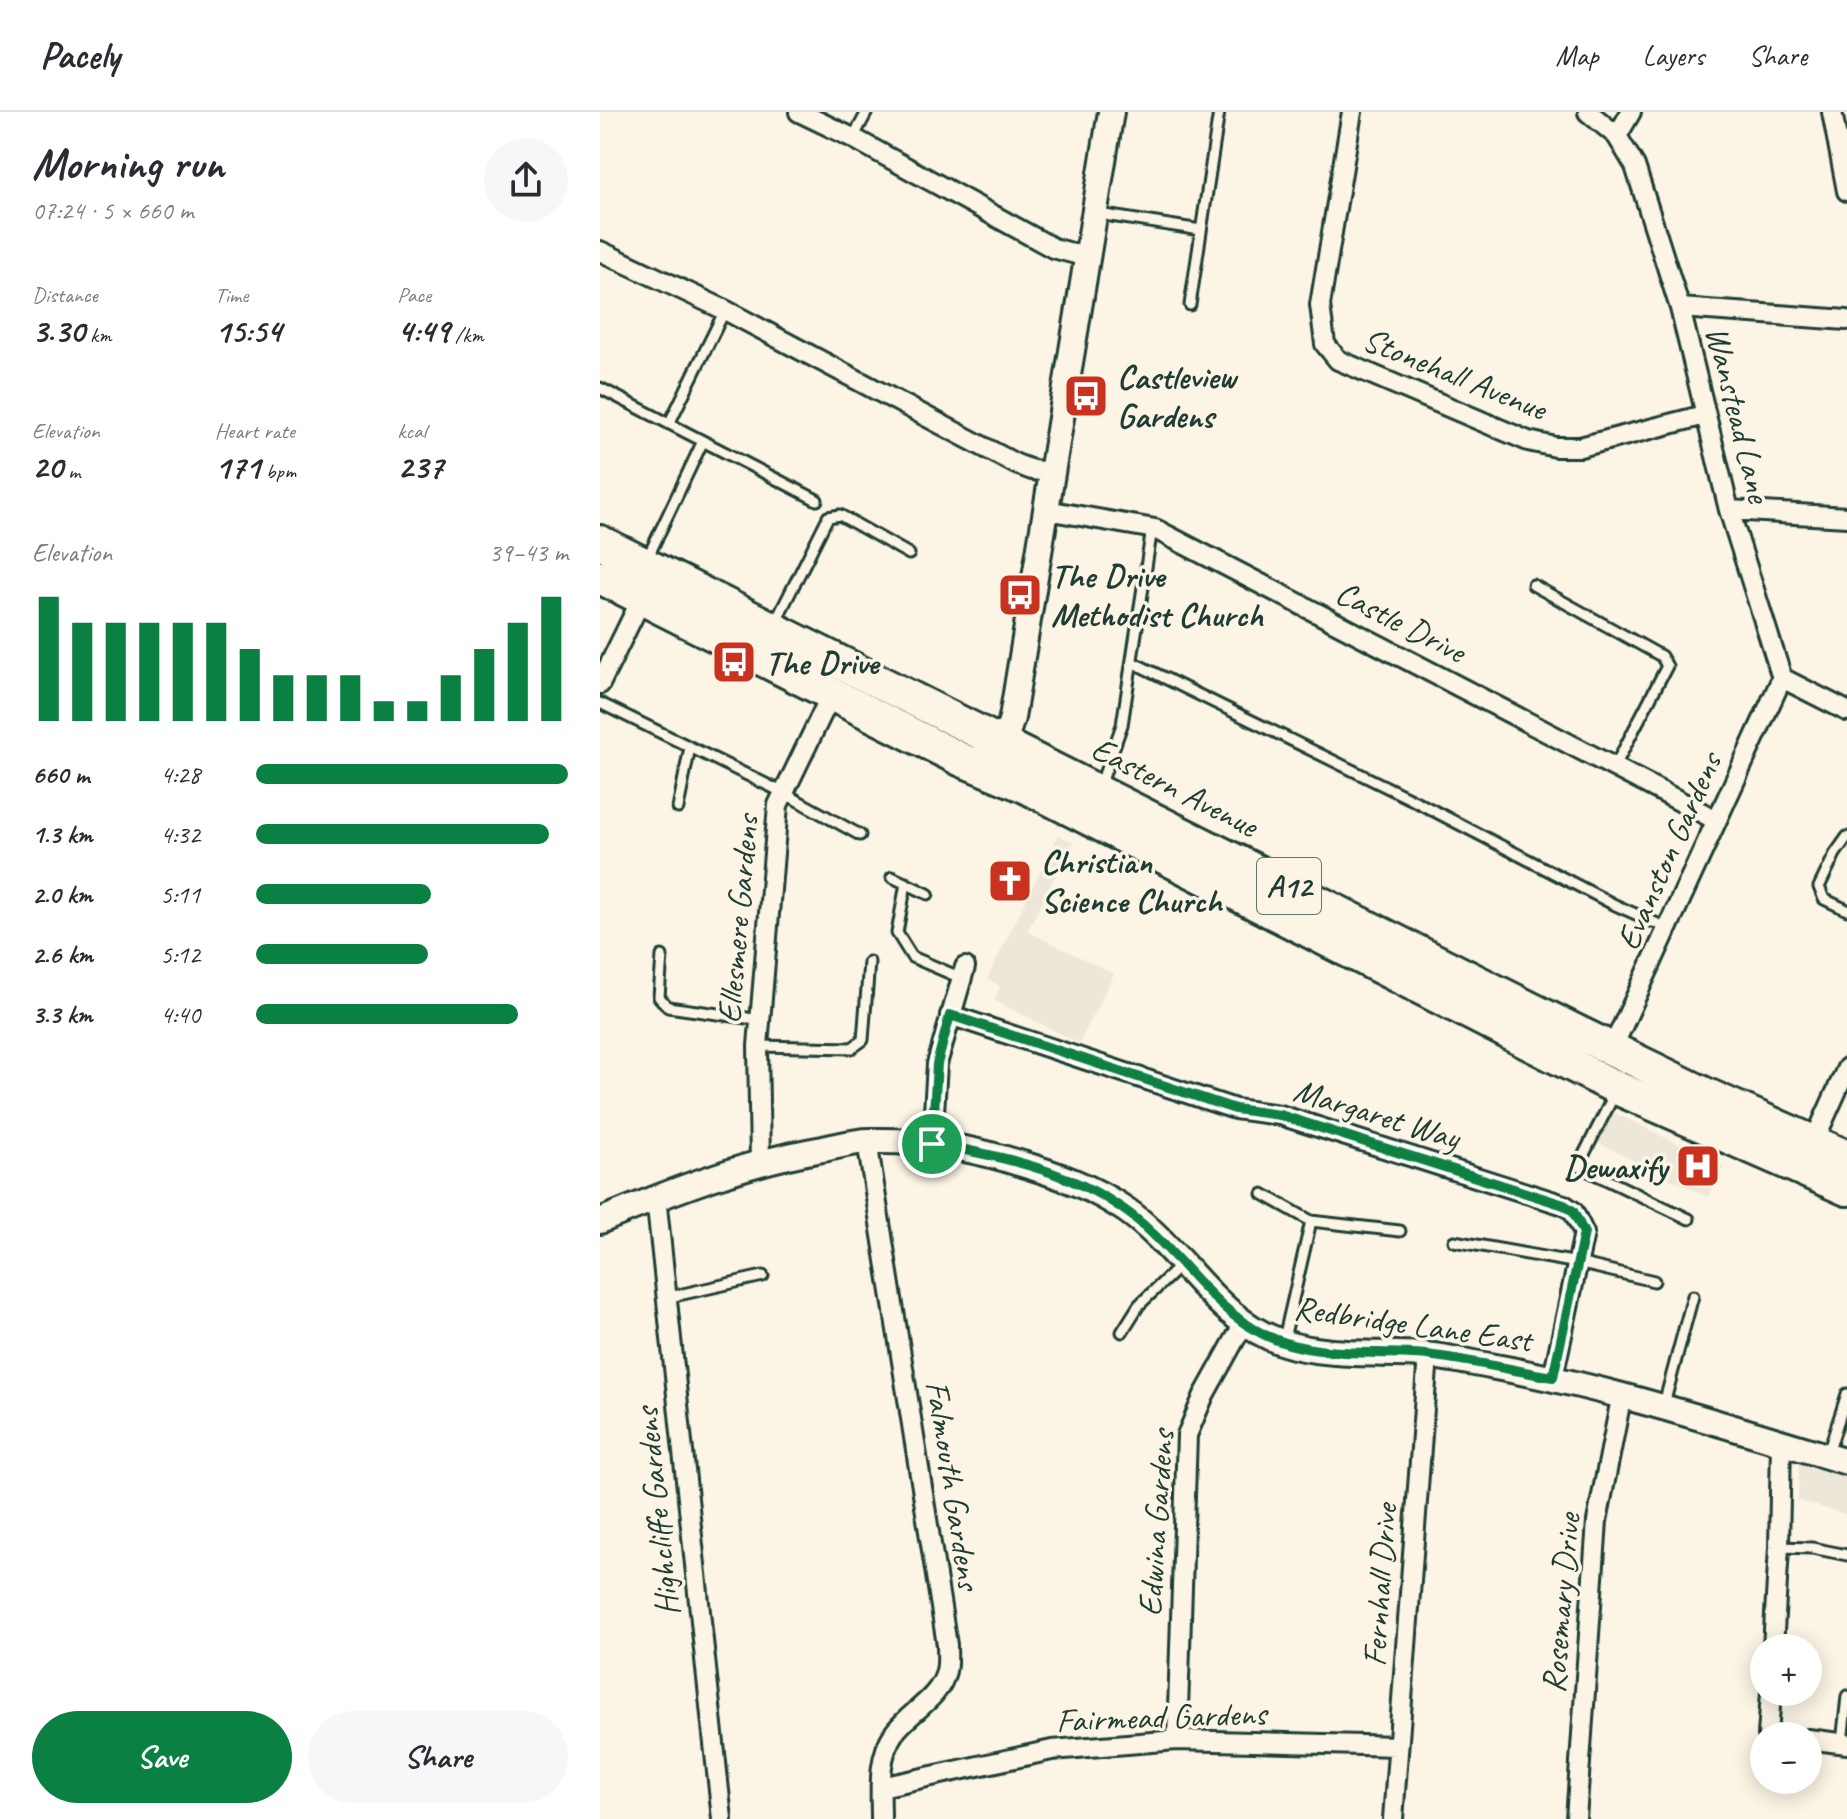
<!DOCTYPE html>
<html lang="en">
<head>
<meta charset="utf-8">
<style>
	:root { --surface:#fff; --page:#f7f7f7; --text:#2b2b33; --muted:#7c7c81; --line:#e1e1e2; --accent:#0b8043 }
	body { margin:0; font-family:Caveat,sans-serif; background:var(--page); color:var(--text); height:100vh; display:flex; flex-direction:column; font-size:30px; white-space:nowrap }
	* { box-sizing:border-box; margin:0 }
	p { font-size:26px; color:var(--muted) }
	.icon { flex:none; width:44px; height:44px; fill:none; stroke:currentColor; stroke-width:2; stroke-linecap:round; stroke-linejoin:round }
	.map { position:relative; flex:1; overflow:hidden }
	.drawer { display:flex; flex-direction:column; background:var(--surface); width:600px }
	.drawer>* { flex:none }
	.controls { position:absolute; left:1150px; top:1522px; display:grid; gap:16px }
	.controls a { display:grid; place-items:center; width:72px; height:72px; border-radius:50%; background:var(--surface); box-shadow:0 4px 20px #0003; font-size:40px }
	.pin { position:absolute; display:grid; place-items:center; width:68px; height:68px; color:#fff; margin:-34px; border:4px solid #fff; border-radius:50%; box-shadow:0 2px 8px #0007 }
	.round { display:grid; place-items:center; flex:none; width:84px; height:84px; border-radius:42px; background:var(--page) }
	.overview { display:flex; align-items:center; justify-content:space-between; height:136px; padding:0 32px }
	h1 { font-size:44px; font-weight:700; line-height:60px }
	.stats { display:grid; grid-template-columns:repeat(3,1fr); gap:12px; height:136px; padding:8px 32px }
	.stats div { display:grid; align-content:center }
	.stats b { font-size:34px; font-weight:700 }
	.stats small { font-size:22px; font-weight:400 }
	.stats p { font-size:22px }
	.chart { height:224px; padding:16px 32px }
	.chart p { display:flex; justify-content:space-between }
	.chart svg { width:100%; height:144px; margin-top:8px; stroke:var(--accent); stroke-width:6 }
	.primary-button { display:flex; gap:16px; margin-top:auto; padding:16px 32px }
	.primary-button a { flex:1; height:92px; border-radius:48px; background:var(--accent); color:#fff; font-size:32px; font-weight:700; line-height:92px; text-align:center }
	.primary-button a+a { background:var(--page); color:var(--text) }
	ul { padding:0 32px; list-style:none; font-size:26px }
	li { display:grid; grid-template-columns:128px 96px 1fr; align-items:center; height:60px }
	li i { height:20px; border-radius:10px; background:var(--accent) }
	header { display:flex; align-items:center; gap:48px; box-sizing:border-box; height:112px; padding:0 40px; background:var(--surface); border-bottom:2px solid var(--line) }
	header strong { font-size:38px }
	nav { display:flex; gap:44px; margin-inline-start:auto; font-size:28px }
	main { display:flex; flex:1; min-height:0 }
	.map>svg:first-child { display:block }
	.built { fill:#ece7d8 }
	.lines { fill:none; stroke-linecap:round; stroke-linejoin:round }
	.lane-casing { stroke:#1f3d34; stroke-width:15 }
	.street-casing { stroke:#1f3d34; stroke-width:24 }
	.secondary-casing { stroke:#1f3d34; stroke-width:30 }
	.highway-casing { stroke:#1f3d34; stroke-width:38 }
	.lane { stroke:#fcf5e5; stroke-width:9 }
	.street { stroke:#fcf5e5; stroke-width:18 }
	.secondary { stroke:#fcf5e5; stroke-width:24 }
	.highway { stroke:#fcf5e5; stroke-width:32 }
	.route-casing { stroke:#fff; stroke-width:16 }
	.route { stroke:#0b8043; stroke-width:10 }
	.labels { text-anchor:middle; stroke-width:7; stroke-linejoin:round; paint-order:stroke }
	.shield { fill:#fcf5e5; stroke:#617469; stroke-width:2 }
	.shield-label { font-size:32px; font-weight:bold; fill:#1f3d34 }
	.street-label { font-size:34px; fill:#1f3d34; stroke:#fcf5e5 }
	.poi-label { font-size:34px; font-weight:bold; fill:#1f3d34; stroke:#fcf5e5; text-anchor:start }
</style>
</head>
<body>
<header>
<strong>Pacely</strong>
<nav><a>Map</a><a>Layers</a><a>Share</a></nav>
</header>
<main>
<section class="drawer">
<div class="overview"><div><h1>Morning run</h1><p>07:24 · 5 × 660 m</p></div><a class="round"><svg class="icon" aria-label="share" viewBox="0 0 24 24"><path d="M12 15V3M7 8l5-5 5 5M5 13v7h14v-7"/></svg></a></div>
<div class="stats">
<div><p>Distance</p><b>3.30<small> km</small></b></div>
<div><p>Time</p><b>15:54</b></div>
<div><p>Pace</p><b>4:49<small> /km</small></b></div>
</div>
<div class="stats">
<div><p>Elevation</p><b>20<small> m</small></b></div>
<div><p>Heart rate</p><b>171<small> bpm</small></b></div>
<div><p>kcal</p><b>237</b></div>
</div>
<div class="chart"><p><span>Elevation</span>39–43 m</p>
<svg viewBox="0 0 160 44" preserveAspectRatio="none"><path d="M5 44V6M15 44V14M25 44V14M35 44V14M45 44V14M55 44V14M65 44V22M75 44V30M85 44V30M95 44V30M105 44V38M115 44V38M125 44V30M135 44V22M145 44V14M155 44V6"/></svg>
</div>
<ul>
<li><b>660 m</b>4:28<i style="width:100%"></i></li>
<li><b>1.3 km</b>4:32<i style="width:94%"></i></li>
<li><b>2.0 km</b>5:11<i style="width:56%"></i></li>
<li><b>2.6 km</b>5:12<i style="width:55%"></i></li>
<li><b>3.3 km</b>4:40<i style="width:84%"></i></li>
</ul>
<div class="primary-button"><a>Save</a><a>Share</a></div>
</section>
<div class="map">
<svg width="1247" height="1707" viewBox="0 0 1247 1707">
	<rect width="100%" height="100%" fill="#fcf5e5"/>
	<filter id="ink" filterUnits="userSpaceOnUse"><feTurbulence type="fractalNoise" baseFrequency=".0125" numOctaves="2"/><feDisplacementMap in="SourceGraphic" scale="16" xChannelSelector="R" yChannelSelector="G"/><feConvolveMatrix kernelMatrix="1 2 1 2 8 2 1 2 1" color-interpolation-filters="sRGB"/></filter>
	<g filter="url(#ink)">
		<!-- built -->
		<path class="built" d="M458,723L473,730L427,819L514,862L479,931L394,888L400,874L387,867Z
			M1009,998L1124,1054L1108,1085L994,1029Z
			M1199,1351L1247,1366V1403L1198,1388Z"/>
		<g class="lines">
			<!-- lane casing -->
			<g class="lane-casing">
				<path id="lane" d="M253,26L267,0
					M498,102L601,118
					M590,193L619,0
					M0,276L217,388
					M69,312L125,198
					M46,449L103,329
					M933,473L1061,544L1067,554L1014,656
					M174,513L228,405L240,403L309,442
					M532,550L813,688L1013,792L1069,817
					M0,591L184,681L260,723
					M500,674L522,613L552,416
					M78,696L90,635
					M1247,725L1235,742L1219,775L1224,787L1247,798
					M292,765L328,782
					M306,771L297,821L312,845L361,866
					M62,844L59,885L68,895L161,908
					M158,934L252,936L263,928L269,850
					M1014,983L978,1054L1089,1107
					M663,1082L711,1109L800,1119
					M854,1129L978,1151L1054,1169
					M65,1186L163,1164
					M522,1220L539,1193L581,1153
					M683,1231L711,1109
					M1064,1292L1093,1184
					M1228,1341L1247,1282
					M1179,1435L1212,1436L1247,1443
					M1242,1631L1247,1584"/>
			</g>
			<!-- street casing -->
			<g class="street-casing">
				<path id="street" d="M199,0L253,26L453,136L487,145
					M752,0L720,193L725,232L738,248L928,329L956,335H980L1105,303
					M988,0L1017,24L1035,54L1080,196L1129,398L1182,566L1247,599
					M1232,0L1247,79
					M1017,24L1031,0
					M0,139L125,198L416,352L432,358L452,360
					M1080,196L1247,208
					M446,398L555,417L1116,708
					M1129,398L1247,405
					M0,572L42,486
					M350,903L635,997L680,1003L964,1093L973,1099L984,1121L953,1265
					M1012,937L1182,566
					M267,1029L347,1533C347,1541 348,1551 346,1559C340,1587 310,1599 294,1621C277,1646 281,1678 281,1707
					M332,1032L337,952L365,855
					M1214,1038V1029L1247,956
					M160,1050L158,934L178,693L232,581
					M56,1085L122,1707
					M1173,1536L1179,1435L1181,1331
					M1171,1580L1168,1623L1177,1624
					M1208,1627L1247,1632
					M577,1628L587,1323L604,1283L644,1211
					M281,1675L452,1638L577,1628L798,1634
					M793,1707L828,1243
					M976,1707L997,1409L1022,1282"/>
			</g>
			<!-- secondary casing -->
			<g class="secondary-casing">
				<path id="secondary" d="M404,647L401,640L412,606L511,0
					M0,1109C72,1079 146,1050 223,1037C238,1034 255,1029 270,1029C321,1028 374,1036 422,1052C459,1063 494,1076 526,1098C583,1138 614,1208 684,1231C727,1245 779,1240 824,1243C846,1245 868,1250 890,1254C1012,1276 1129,1315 1247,1350"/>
			</g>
			<!-- highway casing -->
			<g class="highway-casing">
				<path id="highway" d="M0,430L975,919L1107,983L1247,1045
					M0,465L362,648L425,674L1017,976L1247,1077"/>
			</g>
			<!-- lane -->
			<use href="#lane" class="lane"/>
			<!-- street -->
			<use href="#street" class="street"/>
			<!-- secondary -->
			<use href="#secondary" class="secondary"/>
			<!-- highway -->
			<use href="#highway" class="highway"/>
		</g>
	</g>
	<g class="lines" filter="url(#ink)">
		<!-- route casing -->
		<g class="route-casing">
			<path id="route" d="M350,903L635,997L680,1003L964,1093L973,1099L984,1121L953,1265C911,1258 869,1248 827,1243C774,1238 714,1247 665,1223C618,1200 590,1157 553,1122C495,1064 410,1045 332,1032L337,952Z"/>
		</g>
		<!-- route -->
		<use href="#route" class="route"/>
	</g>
	<!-- icons -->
	<defs>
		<g id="bus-square" transform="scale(2.3)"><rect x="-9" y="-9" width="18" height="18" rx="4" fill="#c8321e" stroke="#fcf5e5"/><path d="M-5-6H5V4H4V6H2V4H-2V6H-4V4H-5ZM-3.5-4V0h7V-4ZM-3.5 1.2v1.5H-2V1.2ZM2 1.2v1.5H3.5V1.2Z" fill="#fff"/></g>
		<g id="church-square" transform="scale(2.3)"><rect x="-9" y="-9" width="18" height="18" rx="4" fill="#c8321e" stroke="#fcf5e5"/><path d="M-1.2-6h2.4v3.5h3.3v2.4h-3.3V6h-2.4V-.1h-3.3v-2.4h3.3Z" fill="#fff"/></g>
		<g id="hospital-square" transform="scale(2.3)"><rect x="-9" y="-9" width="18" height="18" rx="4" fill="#c8321e" stroke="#fcf5e5"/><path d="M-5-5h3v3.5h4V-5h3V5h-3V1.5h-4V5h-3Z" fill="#fff"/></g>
	</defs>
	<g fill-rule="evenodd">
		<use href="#bus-square" x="486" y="284"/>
		<use href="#bus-square" x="420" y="483"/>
		<use href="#bus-square" x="134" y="550"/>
		<use href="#church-square" x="410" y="769"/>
		<use href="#hospital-square" x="1098" y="1054"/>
	</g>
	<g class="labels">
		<!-- shield labels -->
		<rect class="shield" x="657" y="746" width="64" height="56" rx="6"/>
		<g class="shield-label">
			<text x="689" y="785">A12</text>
		</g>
		<!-- street labels -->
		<g class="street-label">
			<text transform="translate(855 261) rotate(22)" y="12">Stonehall Avenue</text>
			<text transform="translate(1139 302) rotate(76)" y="12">Wanstead Lane</text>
			<text transform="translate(801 509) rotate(27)" y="12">Castle Drive</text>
			<text transform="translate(575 674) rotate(27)" y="12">Eastern Avenue</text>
			<text transform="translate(1068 739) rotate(-66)" y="12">Evanston Gardens</text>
			<text transform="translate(137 807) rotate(-85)" y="12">Ellesmere Gardens</text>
			<text transform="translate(777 1001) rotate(17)" y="12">Margaret Way</text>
			<text transform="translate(813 1211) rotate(8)" y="12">Redbridge Lane East</text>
			<text transform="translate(354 1373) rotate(81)" y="12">Falmouth Gardens</text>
			<text transform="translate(56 1400) rotate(-96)" y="12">Highcliffe Gardens</text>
			<text transform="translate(555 1411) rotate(-86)" y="12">Edwina Gardens</text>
			<text transform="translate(779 1473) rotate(-86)" y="12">Fernhall Drive</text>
			<text transform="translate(960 1491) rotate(-85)" y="12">Rosemary Drive</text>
			<text transform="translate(561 1604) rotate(-2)" y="12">Fairmead Gardens</text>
		</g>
		<!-- poi labels -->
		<g class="poi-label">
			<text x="517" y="276">Castleview<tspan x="517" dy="39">Gardens</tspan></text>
			<text x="451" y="475">The Drive<tspan x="451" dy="39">Methodist Church</tspan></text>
			<text x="165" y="562">The Drive</text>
			<text x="441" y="761">Christian<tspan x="441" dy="39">Science Church</tspan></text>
			<text x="1067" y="1066" text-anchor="end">Dewaxify</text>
		</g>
	</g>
</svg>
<div class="controls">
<a>+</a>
<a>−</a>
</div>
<div class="pin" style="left:332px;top:1032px;background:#1e9e55"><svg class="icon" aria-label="arrive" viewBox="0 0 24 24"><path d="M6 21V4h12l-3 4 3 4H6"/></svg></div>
</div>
</main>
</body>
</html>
